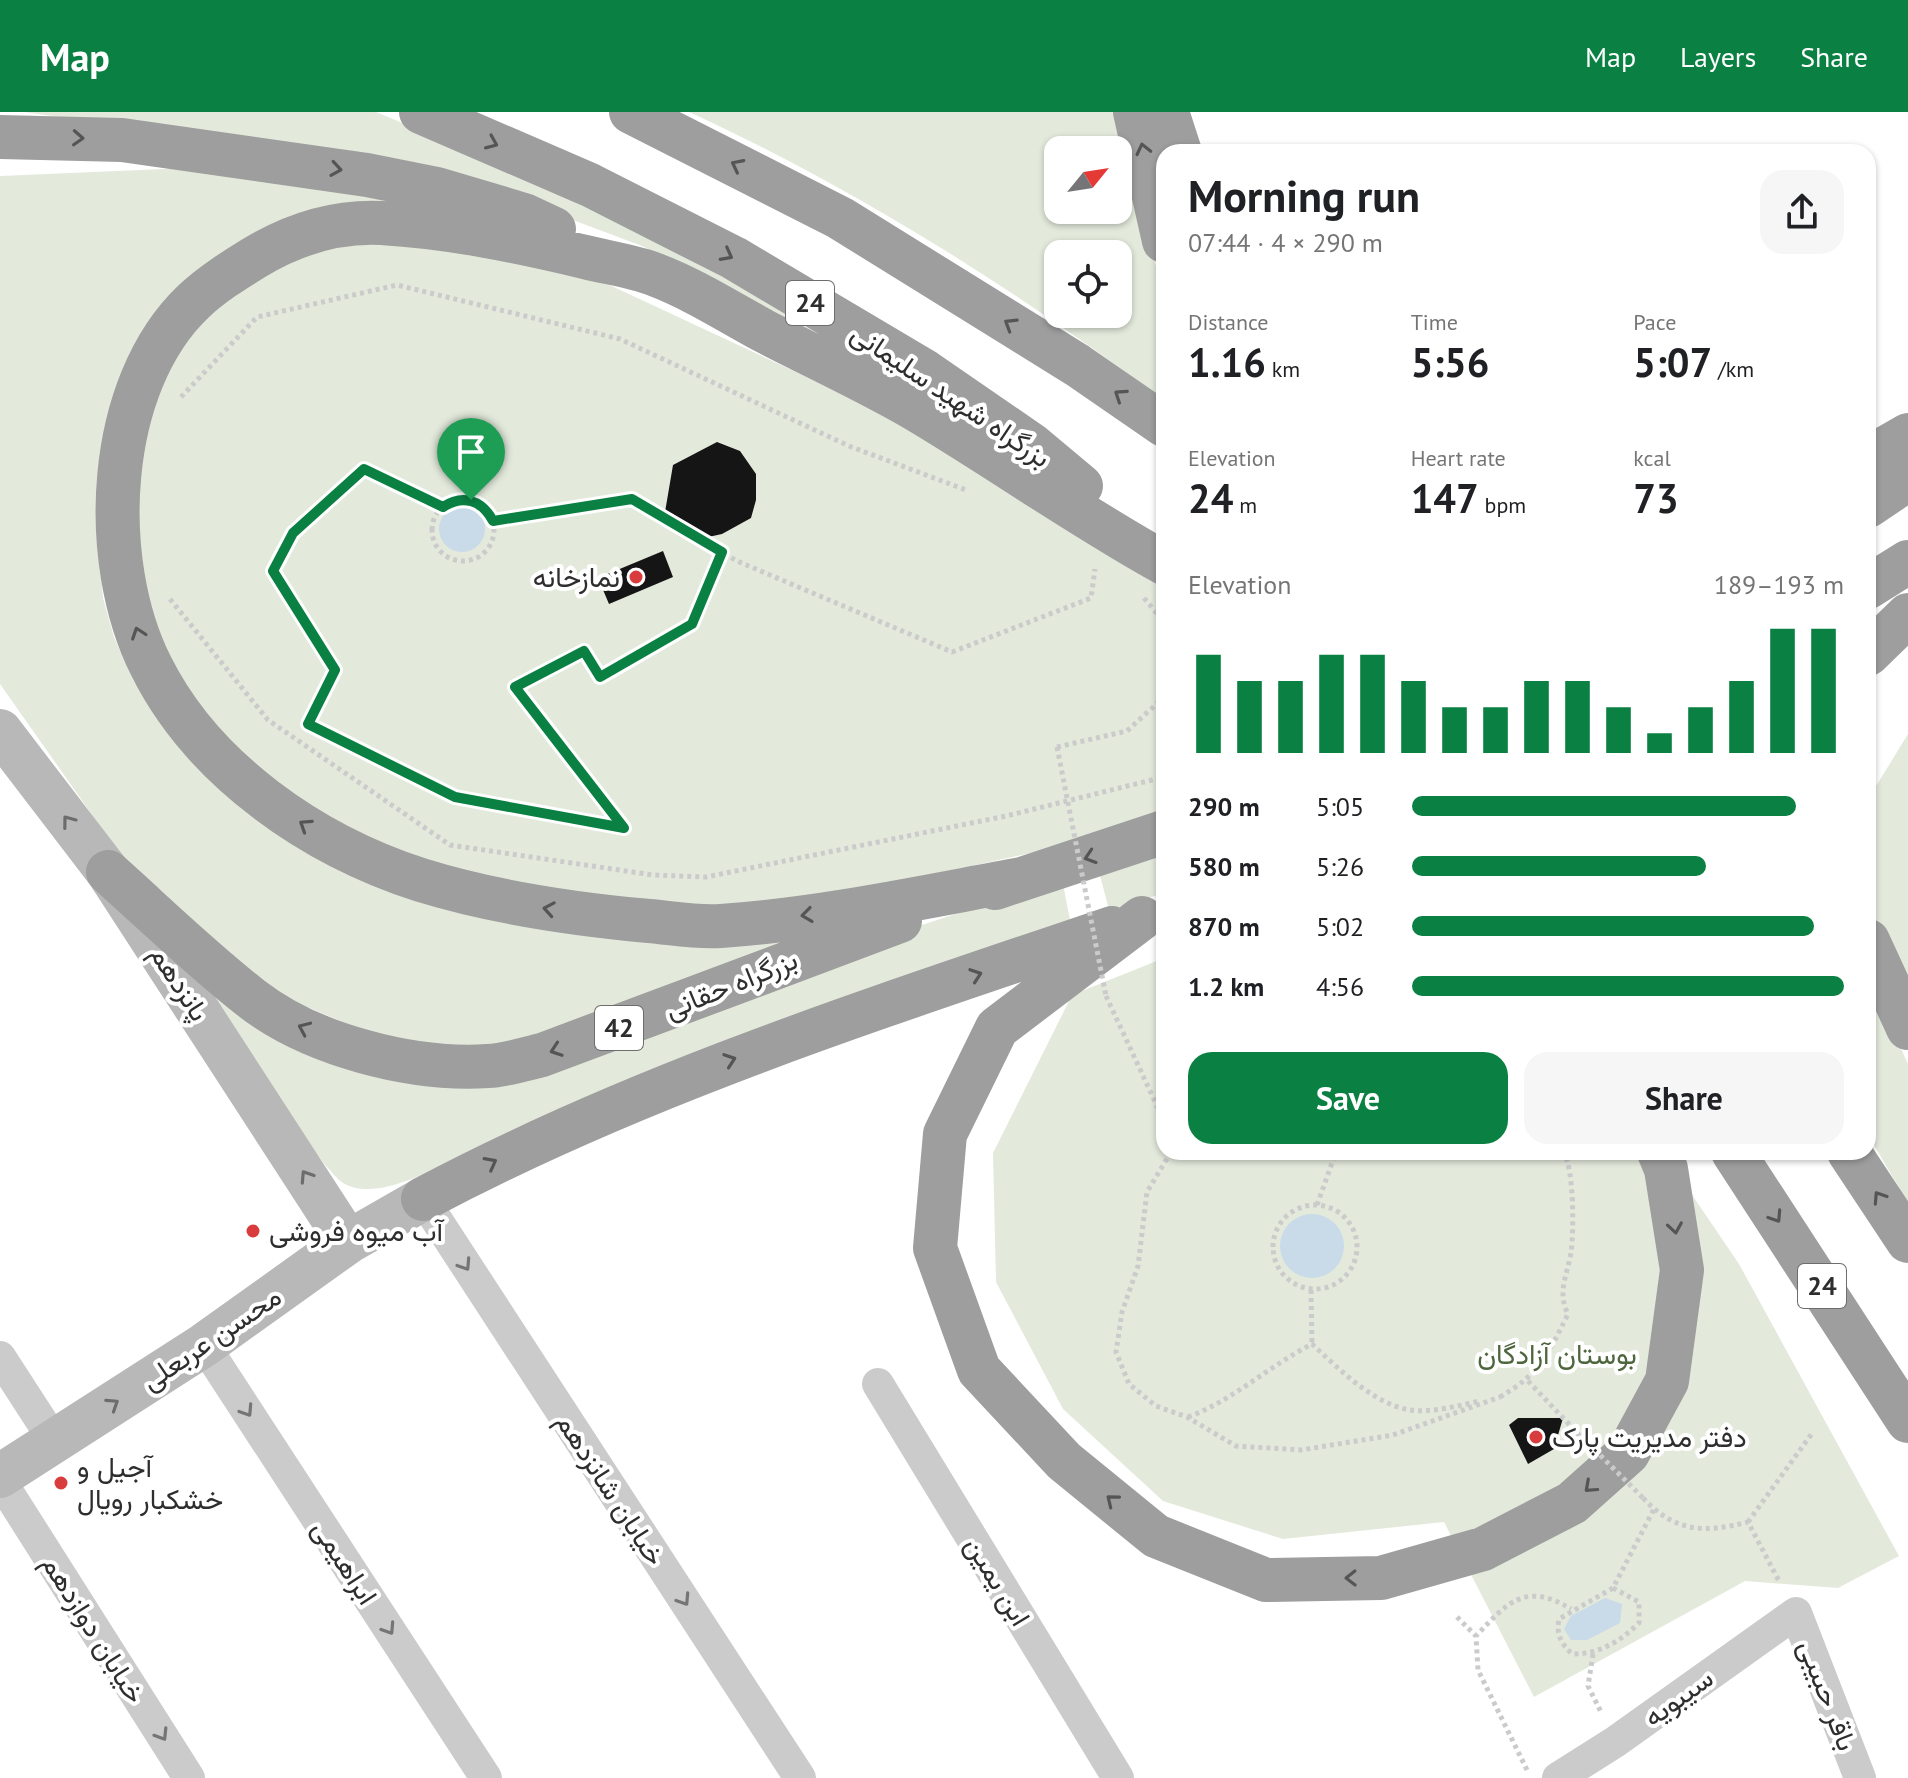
<!DOCTYPE html>
<html lang="en">
<head>
<meta charset="utf-8">
<style>
	:root { --surface:#fff; --page:#f6f6f6; --text:#202124; --muted:#757577; --accent:#0b8043 }
	body { margin:0; font-family:"PT Sans",Vazirmatn,sans-serif; background:var(--page); color:var(--text); height:100vh; display:flex; flex-direction:column; font-size:30px; white-space:nowrap }
	* { box-sizing:border-box; margin:0 }
	p { font-size:26px; color:var(--muted) }
	.icon { flex:none; width:44px; height:44px; fill:none; stroke:currentColor; stroke-width:2; stroke-linecap:round; stroke-linejoin:round }
	.map { position:relative; flex:1; overflow:hidden }
	.sheet { position:absolute; left:1156px; top:32px; width:720px; height:1016px; display:flex; flex-direction:column; background:var(--surface); border-radius:24px; box-shadow:0 2px 6px #0004 }
	.sheet>* { flex:none }
	.needle { width:52px; rotate:60deg }
	.fabs { position:absolute; left:1044px; top:24px; display:grid; gap:16px }
	.fabs a { display:grid; place-items:center; width:88px; height:88px; border-radius:16px; background:var(--surface); box-shadow:0 2px 6px #0004; font-size:40px }
	.pin { position:absolute; display:grid; place-items:center; width:68px; height:68px; color:#fff; margin:-82px -34px; border-radius:50% 50% 50% 0; rotate:-45deg; box-shadow:0 0 8px #0007 }
	.pin .icon { rotate:45deg }
	.round { display:grid; place-items:center; flex:none; width:84px; height:84px; border-radius:24px; background:var(--page) }
	.head { display:flex; align-items:center; justify-content:space-between; height:136px; padding:0 32px }
	h1 { font-size:44px; font-weight:600; line-height:60px }
	.metrics { display:grid; grid-template-columns:repeat(3,1fr); gap:12px; height:136px; padding:8px 32px }
	.metrics div { display:grid; align-content:center }
	.metrics b { font-size:40px; font-weight:600 }
	.metrics small { font-size:22px; font-weight:400 }
	.metrics p { font-size:22px }
	.chart { height:224px; padding:16px 32px }
	.chart p { display:flex; justify-content:space-between }
	.chart svg { width:100%; height:144px; margin-top:8px; stroke:var(--accent); stroke-width:6 }
	.action { display:flex; gap:16px; margin-top:auto; padding:16px 32px }
	.action a { flex:1; height:92px; border-radius:24px; background:var(--accent); color:#fff; font-size:32px; font-weight:600; line-height:92px; text-align:center }
	.action a+a { background:var(--page); color:var(--text) }
	ul { padding:0 32px; list-style:none; font-size:26px }
	li { display:grid; grid-template-columns:128px 96px 1fr; align-items:center; height:60px }
	li i { height:20px; border-radius:10px; background:var(--accent) }
	header { display:flex; align-items:center; gap:48px; box-sizing:border-box; height:112px; padding:0 40px; background:var(--accent); color:#fff }
	header strong { font-size:38px }
	nav { display:flex; gap:44px; margin-inline-start:auto; font-size:28px }
	.map>svg:first-child { display:block }
	.green { fill:#e3eadc; fill-rule:evenodd }
	.water { fill:#c9dae9 }
	.building { fill:#151515 }
	.lines { fill:none; stroke-linecap:round; stroke-linejoin:round }
	.path { stroke:#cbcbcb; stroke-width:5; stroke-dasharray:4 4; stroke-linecap:butt }
	.minor { stroke:#cbcbcb; stroke-width:32 }
	.secondary { stroke:#b8b8b8; stroke-width:44 }
	.trunk { stroke:#9e9e9e; stroke-width:44 }
	.path-bridge { stroke:#cbcbcb; stroke-width:5; stroke-dasharray:4 4; stroke-linecap:butt }
	.oneway { stroke:#555 }
	.oneway2 { stroke:#6c6c6c }
	.oneway3 { stroke:#757575 }
	.route-casing { stroke:#fff; stroke-width:16 }
	.route { stroke:#0b8043; stroke-width:10 }
	.poi-dot { fill:#d83c3c; stroke:#fff; stroke-width:3 }
	.labels { text-anchor:middle; stroke-width:8; stroke-linejoin:round; paint-order:stroke }
	.shield { fill:#fff; stroke:#6d6d6d; stroke-width:2 }
	.shield-label { font-size:26px; font-weight:bold; fill:#2e2e2e }
	.street-label { font-size:28px; fill:#2e2e2e; stroke:#fff }
	.poi-label { font-size:28px; fill:#2e2e2e; stroke:#fff; text-anchor:start }
	.park-label { font-size:28px; fill:#4e663e; stroke:#fff }
</style>
</head>
<body>
<header>
<strong>Map</strong>
<nav><a>Map</a><a>Layers</a><a>Share</a></nav>
</header>
<div class="map">
<svg width="1908" height="1666" viewBox="0 0 1908 1666">
	<rect width="100%" height="100%" fill="#fff"/>
	<!-- green -->
	<path class="green" d="M24,0H376L549,72L647,119L911,275L740,182L642,134L517,87L422,57Z
		M689,0H1119L1147,126L1164,180V288C1016,178 857,77 689,0ZM1058,38H1118V98H1058ZM1058,142H1118V202H1058Z
		M210,55L328,69L422,101L205,159L97,413L103,486L114,525L133,568L183,641L382,767L864,811L483,941L380,926L277,882L138,768L0,572V64Z
		M337,129L444,135L588,163L901,309L1098,429L1164,477V702L1053,736L798,792L723,804L458,765L284,688L177,569L143,491L131,379L157,273L190,221L234,177Z
		M1908,622V879L1872,802L1870,684Z
		M1164,733V781L1109,798L1097,752Z
		M1062,767L1070,808L881,872L450,1052C422,1062 373,1089 343,1071C337,1067 330,1058 325,1053L141,800L186,846L444,970Z
		M1164,846V1040H1663L1739,1152L1899,1444L1838,1476L1745,1469L1534,1585L1444,1410L1283,1427L1163,1389L1063,1297L996,1170L993,1041L1072,883Z
		M1868,864L1908,952V1091L1868,1023Z"/>
	<!-- water -->
	<path class="water" d="M439 417a23 23 0 1 1 46 0a23 23 0 1 1-46 0Z
		M1280 1134a32 32 0 1 1 64 0a32 32 0 1 1-64 0Z
		M1605,1486L1622,1492L1620,1511L1587,1528H1571L1564,1517L1571,1504Z"/>
	<!-- building -->
	<path class="building" d="M717,330L740,339L756,362V388L751,406L722,422L699,427L664,406L673,353Z
		M663,439L673,465L609,492L598,466Z
		M1518,1306H1563L1554,1337L1528,1352L1509,1313Z"/>
	<g class="lines">
		<!-- path -->
		<path class="path" d="M181,285L257,205L397,173L620,227L849,334L966,378
			M432 418a31 31 0 1 1 62 0a31 31 0 1 1-62 0Z
			M443,395L364,357L293,421L273,459L335,558L308,612L455,685L624,716L515,575L584,539L600,565L692,512L722,440
			M493,409L632,387L737,449L952,540L1091,486L1095,457
			M1144,486L1164,510
			M170,487L268,608L450,733L653,763L706,765L1006,704L1164,665
			M1057,635L1127,619L1164,585
			M1106,884L1164,1009
			M1171,1040L1147,1080L1138,1154L1122,1200L1116,1240L1129,1272L1156,1294L1187,1305L1236,1334L1301,1338L1393,1323L1500,1285
			M1273 1135a42 42 0 1 1 84 0a42 42 0 1 1-84 0Z
			M1317,1093L1336,1040
			M1311,1178L1312,1232
			M1528,1269L1585,1329
			M1500,1285C1541,1261 1548,1242 1568,1202C1557,1180 1567,1164 1571,1141C1574,1118 1574,1060 1564,1040
			M1188,1305C1232,1289 1269,1254 1312,1232C1338,1256 1373,1292 1410,1298C1432,1301 1458,1294 1479,1289
			M1643,1386C1676,1421 1704,1421 1748,1410L1780,1471
			M1748,1410L1813,1320
			M1613,1476L1639,1490V1511C1619,1530 1600,1542 1572,1542C1561,1531 1556,1523 1559,1507L1613,1476L1654,1397
			M1457,1505L1476,1524
			M1593,1542L1588,1574L1602,1602
			M1527,1658L1478,1558L1476,1524C1507,1491 1525,1469 1571,1497"/>
		<!-- minor -->
		<path class="minor" d="M423,1087L800,1666
			M204,1233L486,1666
			M0,1245L55,1330
			M878,1272L1118,1666
			M0,1368L189,1666
			M1558,1666L1615,1630L1796,1501L1860,1666"/>
		<!-- secondary -->
		<path class="secondary" d="M0,619L108,760L348,1130
			M0,1364L204,1233L348,1130L423,1087"/>
		<!-- trunk -->
		<path class="trunk" d="M421,0L590,73L734,146L926,260L1032,333L1081,374
			M631,0L840,106L1077,253L1164,313
			M1135,0L1164,129
			M1167,0L1180,40
			M0,25L122,28L367,63L437,77L524,103L554,117
			M1868,346L1908,323
			M1868,394L1908,367
			M1868,475L1908,450
			M1868,542L1908,503
			M108,760C155,802 201,847 251,886C311,933 412,959 488,954C506,953 525,947 542,943L900,809
			M1022,767C923,785 822,807 721,814C698,816 672,811 649,809C572,802 495,791 421,768C312,733 203,658 151,554C98,449 105,273 194,189C212,172 233,159 254,146C292,123 336,109 381,111C450,115 518,129 585,145C608,151 634,154 656,163C693,177 729,200 764,219C814,245 867,269 915,297C999,347 1079,404 1164,451
			M995,776L1164,720
			M1142,806L997,916L945,1022L935,1136L979,1258L1064,1349L1156,1424L1266,1468L1381,1466L1483,1437L1572,1391L1628,1341L1667,1269L1682,1158L1666,1057L1659,1040
			M1868,829L1908,916
			M1733,1040L1908,1309
			M1849,1040L1908,1129
			M423,1087C641,971 877,896 1112,816"/>
		<!-- path-bridge -->
		<path class="path-bridge" d="M1057,635L1106,884
			M1589,1332L1643,1386"/>
	</g>
	<!-- one-way arrows -->
	<defs><path id="oneway-chevron" d="M-2-3.5L2.5 0L-2 3.5" fill="none" stroke-width="1.6" stroke-linecap="round" stroke-linejoin="round" transform="scale(2)"/></defs>
	<g class="oneway">
		<use href="#oneway-chevron" transform="translate(78 26) rotate(3)"/>
		<use href="#oneway-chevron" transform="translate(492 31) rotate(23)"/>
		<use href="#oneway-chevron" transform="translate(1143 37) rotate(-103)"/>
		<use href="#oneway-chevron" transform="translate(737 53) rotate(-153)"/>
		<use href="#oneway-chevron" transform="translate(336 57) rotate(9)"/>
		<use href="#oneway-chevron" transform="translate(727 143) rotate(28)"/>
		<use href="#oneway-chevron" transform="translate(1010 212) rotate(-148)"/>
		<use href="#oneway-chevron" transform="translate(1120 283) rotate(-146)"/>
		<use href="#oneway-chevron" transform="translate(138 521) rotate(-109)"/>
		<use href="#oneway-chevron" transform="translate(305 713) rotate(-147)"/>
		<use href="#oneway-chevron" transform="translate(1090 745) rotate(162)"/>
		<use href="#oneway-chevron" transform="translate(549 797) rotate(-170)"/>
		<use href="#oneway-chevron" transform="translate(807 803) rotate(172)"/>
		<use href="#oneway-chevron" transform="translate(976 863) rotate(-19)"/>
		<use href="#oneway-chevron" transform="translate(304 916) rotate(-156)"/>
		<use href="#oneway-chevron" transform="translate(556 938) rotate(161)"/>
		<use href="#oneway-chevron" transform="translate(730 948) rotate(-19)"/>
		<use href="#oneway-chevron" transform="translate(491 1051) rotate(-28)"/>
		<use href="#oneway-chevron" transform="translate(1879 1085) rotate(-123)"/>
		<use href="#oneway-chevron" transform="translate(1776 1105) rotate(57)"/>
		<use href="#oneway-chevron" transform="translate(1675 1116) rotate(81)"/>
		<use href="#oneway-chevron" transform="translate(1590 1375) rotate(138)"/>
		<use href="#oneway-chevron" transform="translate(1112 1388) rotate(-141)"/>
		<use href="#oneway-chevron" transform="translate(1351 1466) rotate(179)"/>
	</g>
	<g class="oneway2">
		<use href="#oneway-chevron" transform="translate(68 709) rotate(-127)"/>
		<use href="#oneway-chevron" transform="translate(306 1064) rotate(-123)"/>
		<use href="#oneway-chevron" transform="translate(113 1292) rotate(-33)"/>
	</g>
	<g class="oneway3">
		<use href="#oneway-chevron" transform="translate(465 1153) rotate(57)"/>
		<use href="#oneway-chevron" transform="translate(247 1299) rotate(57)"/>
		<use href="#oneway-chevron" transform="translate(684 1488) rotate(57)"/>
		<use href="#oneway-chevron" transform="translate(389 1517) rotate(57)"/>
		<use href="#oneway-chevron" transform="translate(162 1623) rotate(58)"/>
	</g>
	<g class="lines">
		<!-- route casing -->
		<g class="route-casing">
			<path id="route" d="M364,357L443,395C463,382 482,388 493,409L632,387L722,440L692,512L600,565L584,539L515,575L624,716L455,685L308,612L335,558L273,459L293,421Z"/>
		</g>
		<!-- route -->
		<use href="#route" class="route"/>
	</g>
	<!-- markers -->
	<g class="poi-dot">
		<circle cx="636" cy="465" r="8"/>
		<circle cx="253" cy="1119" r="8"/>
		<circle cx="1536" cy="1325" r="8"/>
		<circle cx="61" cy="1371" r="8"/>
	</g>
	<g class="labels">
		<!-- shield labels -->
		<g class="shield">
			<rect x="786" y="169" width="48" height="44" rx="6"/>
			<rect x="595" y="894" width="48" height="44" rx="6"/>
			<rect x="1798" y="1152" width="48" height="44" rx="6"/>
		</g>
		<g class="shield-label">
			<text x="810" y="200">24</text>
			<text x="619" y="925">42</text>
			<text x="1822" y="1183">24</text>
		</g>
		<!-- street labels -->
		<g class="street-label">
			<text transform="translate(951 283) rotate(34)" y="10">بزرگراه شهید سلیمانی</text>
			<text transform="translate(180 871) rotate(57)" y="10">پانزدهم</text>
			<text transform="translate(731 872) rotate(-22)" y="10">بزرگراه حقانی</text>
			<text transform="translate(211 1226) rotate(-34)" y="10">محسن عربعلی</text>
			<text transform="translate(611 1377) rotate(57)" y="10">خیابان شانزدهم</text>
			<text transform="translate(345 1450) rotate(57)" y="10">ابراهیمی</text>
			<text transform="translate(998 1469) rotate(59)" y="10">ابن یمین</text>
			<text transform="translate(94 1517) rotate(58)" y="10">خیابان دوازدهم</text>
			<text transform="translate(1828 1583) rotate(69)" y="10">باقر حبیبی</text>
			<text transform="translate(1678 1585) rotate(-36)" y="10">سیبویه</text>
		</g>
		<!-- poi labels -->
		<g class="poi-label">
			<text x="620" y="475" text-anchor="end">نمازخانه</text>
			<text x="269" y="1129">آب میوه فروشی</text>
			<text x="1552" y="1335">دفتر مدیریت پارک</text>
			<text x="77" y="1365">آجیل و<tspan x="77" dy="32">خشکبار رویال</tspan></text>
		</g>
		<!-- park labels -->
		<g class="park-label">
			<text x="1557" y="1252">بوستان آزادگان</text>
		</g>
	</g>
</svg>
<div class="fabs">
<a><svg class="needle" viewBox="-14 -14 28 28"><path d="M0-13l5 13h-10z" fill="#e53935"/><path d="M0 13l5-13h-10z" fill="#757577"/></svg></a>
<a><svg class="icon" aria-label="locate" viewBox="0 0 24 24"><circle cx="12" cy="12" r="6"/><path d="M12 2v4M12 18v4M2 12h4M18 12h4"/></svg></a>
</div>
<div class="pin" style="left:471px;top:388px;background:#1e9e55"><svg class="icon" aria-label="arrive" viewBox="0 0 24 24"><path d="M6 21V4h12l-3 4 3 4H6"/></svg></div>
<section class="sheet">
<div class="head"><div><h1>Morning run</h1><p>07:44 · 4 × 290 m</p></div><a class="round"><svg class="icon" aria-label="share" viewBox="0 0 24 24"><path d="M12 15V3M7 8l5-5 5 5M5 13v7h14v-7"/></svg></a></div>
<div class="metrics">
<div><p>Distance</p><b>1.16<small> km</small></b></div>
<div><p>Time</p><b>5:56</b></div>
<div><p>Pace</p><b>5:07<small> /km</small></b></div>
</div>
<div class="metrics">
<div><p>Elevation</p><b>24<small> m</small></b></div>
<div><p>Heart rate</p><b>147<small> bpm</small></b></div>
<div><p>kcal</p><b>73</b></div>
</div>
<div class="chart"><p><span>Elevation</span>189–193 m</p>
<svg viewBox="0 0 160 44" preserveAspectRatio="none"><path d="M5 44V14M15 44V22M25 44V22M35 44V14M45 44V14M55 44V22M65 44V30M75 44V30M85 44V22M95 44V22M105 44V30M115 44V38M125 44V30M135 44V22M145 44V6M155 44V6"/></svg>
</div>
<ul>
<li><b>290 m</b>5:05<i style="width:89%"></i></li>
<li><b>580 m</b>5:26<i style="width:68%"></i></li>
<li><b>870 m</b>5:02<i style="width:93%"></i></li>
<li><b>1.2 km</b>4:56<i style="width:100%"></i></li>
</ul>
<div class="action"><a>Save</a><a>Share</a></div>
</section>
</div>
</body>
</html>
